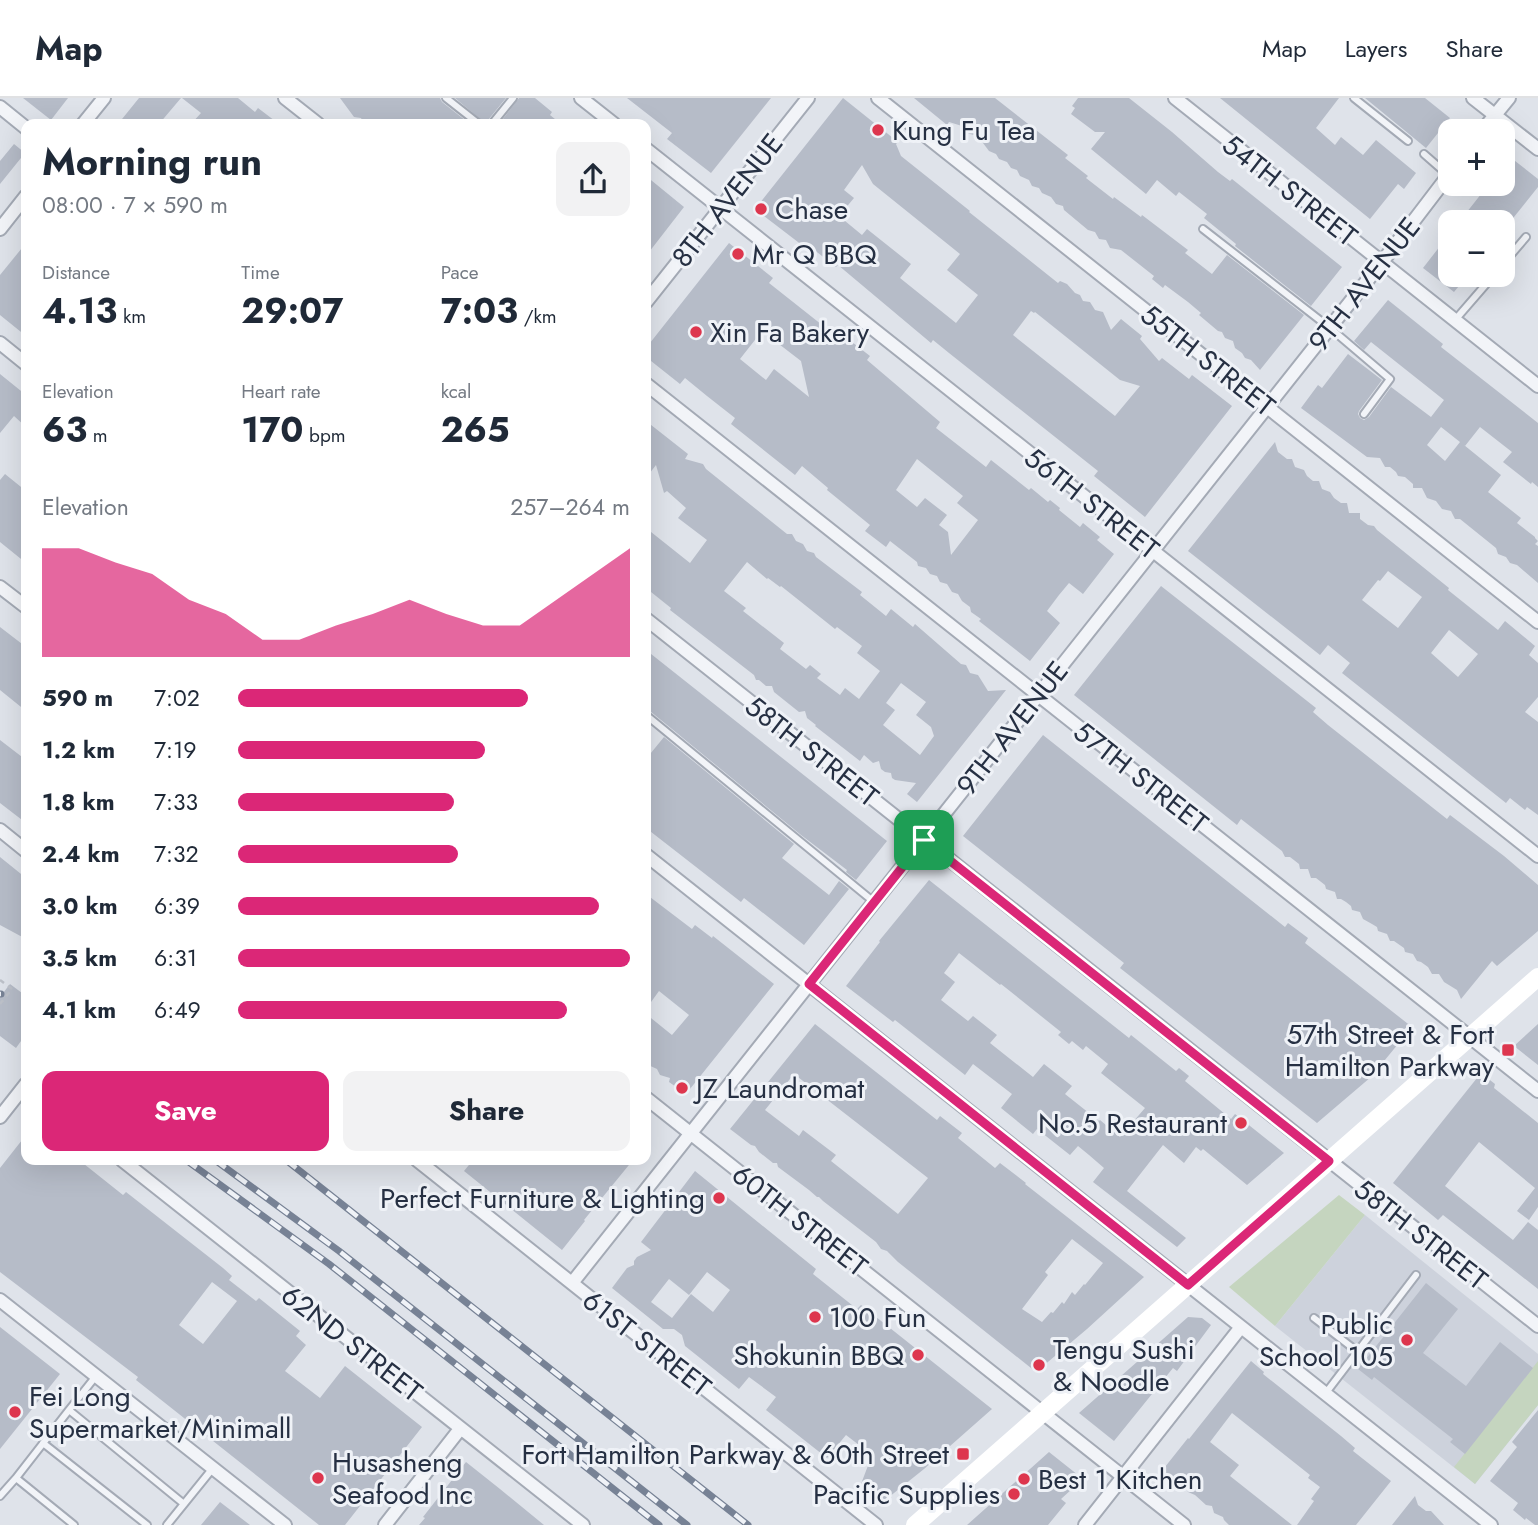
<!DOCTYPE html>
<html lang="en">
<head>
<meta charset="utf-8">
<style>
	:root { --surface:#fff; --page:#f2f2f3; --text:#1f2937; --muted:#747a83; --line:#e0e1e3; --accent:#db2777 }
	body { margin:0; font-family:Jost,sans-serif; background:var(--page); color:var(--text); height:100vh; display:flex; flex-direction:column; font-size:26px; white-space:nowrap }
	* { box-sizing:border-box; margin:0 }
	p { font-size:23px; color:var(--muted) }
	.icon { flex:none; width:38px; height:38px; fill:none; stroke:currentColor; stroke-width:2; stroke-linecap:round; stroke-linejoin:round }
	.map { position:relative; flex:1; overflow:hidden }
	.sheet { position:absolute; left:21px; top:21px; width:630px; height:1046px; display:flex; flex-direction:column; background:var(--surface); border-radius:14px; box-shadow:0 7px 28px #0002 }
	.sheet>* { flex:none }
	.fabs { position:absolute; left:1438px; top:21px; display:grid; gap:14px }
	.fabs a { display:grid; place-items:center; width:77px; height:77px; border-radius:14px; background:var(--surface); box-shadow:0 7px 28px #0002; font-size:35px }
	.pin { position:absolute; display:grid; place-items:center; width:60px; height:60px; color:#fff; margin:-30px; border-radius:14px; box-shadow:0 4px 10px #0006 }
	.round { display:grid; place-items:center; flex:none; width:74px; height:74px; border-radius:14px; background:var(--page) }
	.headline { display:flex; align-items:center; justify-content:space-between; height:119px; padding:0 21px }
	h1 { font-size:38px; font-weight:700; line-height:52px }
	.stats { display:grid; grid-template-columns:repeat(3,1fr); gap:10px; height:119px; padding:7px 21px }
	.stats div { display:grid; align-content:center }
	.stats b { font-size:35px; font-weight:700 }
	.stats small { font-size:19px; font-weight:400 }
	.stats p { font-size:19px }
	.chart { height:196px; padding:14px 21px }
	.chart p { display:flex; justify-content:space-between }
	.chart svg { width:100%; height:126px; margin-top:7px; fill:var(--accent); opacity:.7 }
	.action { display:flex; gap:14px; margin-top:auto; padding:14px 21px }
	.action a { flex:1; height:80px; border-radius:14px; background:var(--accent); color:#fff; font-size:28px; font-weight:700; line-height:80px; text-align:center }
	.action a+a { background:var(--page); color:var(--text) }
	ul { padding:0 21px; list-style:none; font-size:23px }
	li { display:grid; grid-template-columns:112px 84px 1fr; align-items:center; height:52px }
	li i { height:18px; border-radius:9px; background:var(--accent) }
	header { display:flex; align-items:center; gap:42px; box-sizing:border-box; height:98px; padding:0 35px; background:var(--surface); border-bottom:2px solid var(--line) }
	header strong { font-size:33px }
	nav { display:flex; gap:38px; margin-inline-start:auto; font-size:24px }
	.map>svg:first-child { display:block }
	.built { fill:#cdd2dc }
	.green { fill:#c5d5bf }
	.building { fill:#b6bcc8; fill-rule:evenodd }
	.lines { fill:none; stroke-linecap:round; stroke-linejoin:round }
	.service-casing { stroke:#a4aab5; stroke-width:10 }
	.minor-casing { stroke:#a4aab5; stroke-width:16 }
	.path { stroke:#bdc1c9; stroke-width:2.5; stroke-dasharray:5 5; stroke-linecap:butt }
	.service { stroke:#f2f4f8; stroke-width:6 }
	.minor { stroke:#f2f4f8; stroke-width:12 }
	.secondary { stroke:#fff; stroke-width:18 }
	.rail-casing { stroke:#778295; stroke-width:7 }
	.rail { stroke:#eff2f7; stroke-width:4.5; stroke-dasharray:13; stroke-linecap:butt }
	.path-bridge { stroke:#bdc1c9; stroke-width:2.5; stroke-dasharray:5 5; stroke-linecap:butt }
	.route-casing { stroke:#fff; stroke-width:14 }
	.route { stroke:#db2777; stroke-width:9 }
	.poi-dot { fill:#dd364e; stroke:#eff2f7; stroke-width:2.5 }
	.labels { text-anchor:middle; stroke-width:6; stroke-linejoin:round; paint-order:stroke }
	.poi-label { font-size:28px; fill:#263043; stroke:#eff2f7; text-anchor:start }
	.street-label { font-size:28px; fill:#263043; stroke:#eff2f7 }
</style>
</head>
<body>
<header>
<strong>Map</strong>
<nav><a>Map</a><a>Layers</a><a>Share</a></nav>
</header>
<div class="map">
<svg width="1538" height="1427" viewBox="0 0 1538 1427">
	<rect width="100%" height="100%" fill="#dfe3ea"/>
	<!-- built -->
	<path class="built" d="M1365,1117L1538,1256V1307L1475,1386L1275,1228Z"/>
	<!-- green -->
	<path class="green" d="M1339,1097L1365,1117L1275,1228L1229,1189Z
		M1538,1263V1307L1475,1386L1454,1369Z"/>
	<!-- building -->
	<path class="building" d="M23,0H68L51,22Z
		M139,0H181L159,26H118Z
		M182,0H238L255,14L258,10L279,26H191L201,15Z
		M340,0H440L442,4L470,26H364L361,20L354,19Z
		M455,0H506L488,22L486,26Z
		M519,0H535L552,14L550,17L561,26H499Z
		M627,0H771L711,75L667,41L672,35Z
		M843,0L898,44L896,46L901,58L970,113L969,114L1058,185L1060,183L1067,186L1075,195L1080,197L1083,203L1090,204L1095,212L1103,214L1111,232L1121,221L1142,238L1140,241L1159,263L1162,260L1189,281L1192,277L1232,308L1145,419L1094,378L1098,373L949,255L933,242L931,245L838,167L836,169L813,151L811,154L755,111ZM862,67L873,86L960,156L947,172L978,197L956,225L900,180L911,166L867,131L862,137L839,118L854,100L844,92ZM1031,213L1034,215L1035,214L1120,282L1140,288L1115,318L1013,237Z
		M914,0H995L1068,57L1065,60L1088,78L1086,80L1113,101L1114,99L1141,119L1142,117L1188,152L1185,155L1212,176L1227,157L1304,217L1260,272L1251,262L1245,260L1242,255L1235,250L1233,243L1225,240L1222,234L1218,233L1199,217L1201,215L1188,204L1165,187L1163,190L1152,181L1154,178L1121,152L1110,150L1106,142L1099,141L1095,134L1088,132L1064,112L1063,108L1056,106L1051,99L1042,95L1039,90L1032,88L1029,82L1020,78L1017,72L1011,70L1007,64L999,61L996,56L989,53L983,45L979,44L974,37L966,35L962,28L949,24L947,27Z
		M1078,0H1129L1172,34L1218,74L1230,83L1232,81L1342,169L1311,208L1235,148L1236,146L1204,120L1207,116L1179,94L1176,98L1157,82L1146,96L1091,51L1105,34H1095L1071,16L1075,10L1072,8Z
		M1220,0H1339L1316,30L1335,47L1341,39L1363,57L1376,42L1416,75L1404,91L1398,86L1370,121Z
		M1365,0H1425L1450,20L1426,50Z
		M14,46L25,55L0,86V63Z
		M1510,59L1538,81V89L1510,124H1459L1489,86H1503V68Z
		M646,78L684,109L646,158Z
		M1451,134V177H1468L1454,194L1423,170Z
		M26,145V238L0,217V177Z
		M729,145L773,180L769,185L836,238L838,236L851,246L852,244L870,258L867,262L940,324L936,330L986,369L991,362L1029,392L1031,390L1048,404L1050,402L1060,410L1059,412L1080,429L1083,425L1100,439L1097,442L1114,456L1083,496L1069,485L1059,497L1047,513L1060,525L1030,563L979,523L981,521L971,514L970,509L962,503L958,496L952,494L947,486L940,484L937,478L930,476L926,470L918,468L917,464L890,443L886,449L865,433L870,427L827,392L828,390L802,368L795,377L731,326L735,320L707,298L685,280L680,286L646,259V250ZM762,233L801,263L809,299L774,271L766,282L740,261ZM917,361L963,398L957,405L978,422L951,457L948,434L939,427L947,417L925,400L917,409L896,392Z
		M1388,202L1443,246L1441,249L1538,325V389L1532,384L1531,386L1503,364L1512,354L1480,329L1465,348L1464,347L1501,377L1488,394L1521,420L1517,425L1535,439V440L1538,443L1535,446L1538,448V485L1517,467L1510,465L1506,459L1498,456L1496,450L1460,421H1455L1451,413L1442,411L1436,403L1427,400L1422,390H1413V386L1405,379L1398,378L1396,374L1390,369H1385L1380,360L1367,359L1301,310L1318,287L1322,290L1348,256L1382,282L1359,313L1358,316L1360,320L1364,322L1369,319L1391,289L1431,319L1444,302L1371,244L1364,252L1354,243ZM1441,329L1460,344L1445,363L1427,347Z
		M0,276L26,297V329L14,318L0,335Z
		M646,323L688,356L685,361L703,366L706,371L787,436H792L796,443L803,446L807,453L814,455L816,459L862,494L860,497L886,518L891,511L913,529L915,526L961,566L966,567L970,575L978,577L988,593L1006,592L917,704L907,696L916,685L895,682L892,680L891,675L885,674L881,671L879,663L873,665L864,657L860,663L815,628L816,627L807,620L805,613L799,614L774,594L772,588H766L759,582H756L754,577L670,512L671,510L646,490V430L690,465L707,442L678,420L686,410L667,393L664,395L656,367L646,380ZM747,464L767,481L768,480L780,489L781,488L835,531L837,529L862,548L857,555L880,573L859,601L845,590L840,597L817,580L821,576L810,567L806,571L780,551L784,545L743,513L746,510L724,493ZM901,585L926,604L916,617L931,629L934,638L920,657L883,627L895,612L886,605Z
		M1275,344L1278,354L1287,361H1292L1295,369L1304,372L1307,378L1313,383H1319L1322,391L1330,394L1334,400L1341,405H1347L1349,415H1360V421L1368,427L1374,428L1377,432L1449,490L1448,492L1498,532L1505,523L1535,548L1529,557L1538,565V599L1525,614L1538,624V717L1527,709L1525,712L1510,700L1506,705L1342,575L1350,565L1328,547L1320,557L1188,453ZM1388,473L1422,499L1398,530L1362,502L1378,482L1380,483ZM1449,532L1478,556L1458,579L1431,555Z
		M5,376L26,393V465L0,444V382Z
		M1161,488L1316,610L1313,614L1328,627L1447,721L1450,717L1504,758L1538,787V833L1497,868L1492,863L1461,901L1457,892L1444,884L1439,876H1432L1428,869L1421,864L1417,863L1413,856L1405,854L1404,850L1394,843H1390L1387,836L1378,833L1377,829L1372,826L1363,821L1360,814L1352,812L1351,808L1346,804L1341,801H1337L1335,794L1326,791L1325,787L1316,780H1311L1308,771H1300L1299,766L1290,759H1285L1282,753L1241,721L1237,727L1074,597Z
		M0,529L26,549V613L0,592Z
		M646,552L887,743L856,782L846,774L847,772L801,737L650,613L646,611Z
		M1043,637L1285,829L1288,825L1308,840L1305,845L1412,929L1371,979L1317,1025L1120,870L1124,865L963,738Z
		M664,639L794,746L782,760L829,797L839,783L849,791L804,847L744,800L741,804L646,730V661Z
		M0,642L26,662V725L0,705Z
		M0,759L26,780V841L0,827Z
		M929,782L1129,940L1131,937L1176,973L1179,970L1189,978L1185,983L1231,1021L1235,1016L1284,1055L1247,1087L1203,1051L1201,1053L1196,1049L1184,1065L1163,1047L1127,1093L1186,1140L1177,1149L1093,1084L1104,1070L1089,1057L1078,1048L1070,1057L1037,1031L1033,1036L1001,1010L1012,996L973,966L965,977L895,922L893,924L846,888L880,844L879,843ZM959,855L1000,887L1001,886L1061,934L1058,937L1069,946L1072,943L1083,952L1086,948L1108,966L1101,975L1145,1010L1120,1039L1100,1022L1099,1023L1065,996L1072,988L1044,966L1033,979L990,945L997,937L973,918L968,923L941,902L955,884L944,875Z
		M646,796L692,831L695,827L712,840L713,838L774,886L686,996L669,984L670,980L660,977L657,971L646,966V916L672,937L689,917L659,893L646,911Z
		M10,886L26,898V936L16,950L0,938V899Z
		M815,926L937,1022L940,1018L962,1035L958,1040L995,1070L1000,1065L1026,1085L1025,1086L1144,1179L1087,1231L1036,1274L898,1164L887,1153L881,1151L876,1144L823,1103L819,1099H817L809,1092L778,1069L777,1065H773L759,1054L755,1048L751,1047L730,1031ZM794,976L928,1080L898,1116L831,1063L836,1057L803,1032L799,1038L765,1012ZM1072,1141L1103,1165L1085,1187L1084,1186L1075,1197L1072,1194L1064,1206L1062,1204L1053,1215L1051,1214L1042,1224L1022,1211L1048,1177L1045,1174Z
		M1538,926V967L1514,948Z
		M1481,975L1495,986L1494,990L1538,1025V1109L1529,1122L1517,1113L1535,1090L1479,1044L1445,1088L1513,1142L1528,1124L1538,1132V1191L1443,1117L1438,1122L1393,1085Z
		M26,1037V1062H79L123,1097L126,1094L223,1170L232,1178L229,1182L256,1203L259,1200L300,1233L296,1238L306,1247L285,1273L320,1300L345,1268L422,1329L345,1427H319L136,1282L138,1279L0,1174V1070ZM212,1184L237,1203L203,1246L179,1227Z
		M473,1062H633L584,1122L585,1123L562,1152L464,1073Z
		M695,1073L816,1171L813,1176L857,1211L861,1207L992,1311L924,1371L884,1403L861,1386L872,1357L846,1337L827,1360L766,1312L776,1299L749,1279L739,1291L685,1248L682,1237L674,1231H663L612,1190L627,1170L634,1167V1163L637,1159L651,1152L641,1144ZM707,1174L730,1192L713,1214L691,1196L672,1220L651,1204L669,1181L689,1197Z
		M1426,1185L1458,1211L1423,1255L1466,1288L1500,1244L1533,1270L1465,1356L1450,1344L1453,1341L1374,1279L1372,1282L1358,1271Z
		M1188,1219L1202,1220L1211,1227L1177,1273L1173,1270L1114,1343L1079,1315Z
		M0,1229L60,1276L0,1351Z
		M1251,1263L1264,1274L1263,1276L1341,1338L1355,1350L1353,1353L1391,1383L1356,1427H1297L1314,1403L1311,1401L1320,1389L1308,1380L1310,1377L1232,1315L1210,1344L1239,1367L1230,1378L1292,1427H1229L1224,1422L1223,1419L1214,1415L1212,1408L1206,1407L1195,1397L1188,1394L1184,1387L1178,1388L1161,1374L1188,1340L1189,1341Z
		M1538,1312V1427H1535L1526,1420L1525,1422L1513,1412L1518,1405L1490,1383L1517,1349L1512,1344Z
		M1049,1354L1083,1381L1061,1401L1066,1405L1048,1427H967Z
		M466,1364L500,1391L544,1427H419L425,1420L423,1419Z
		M1415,1398L1418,1407L1426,1413H1431L1444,1427H1392Z
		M220,1404L250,1427H201Z"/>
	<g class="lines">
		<!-- service casing -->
		<g class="service-casing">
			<path id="service" d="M446,0L479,26
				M1354,0L1408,43
				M492,26L513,0
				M1424,56L1448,77
				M1203,131L1330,230L1390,281L1364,316
				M1503,166L1526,139
				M1455,222L1494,177
				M646,617L874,804
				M1314,1220L1358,1254
				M1325,1296L1416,1177
				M69,1312L96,1278
				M43,1345L147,1427
				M0,1398L16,1380
				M74,1427L16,1380L69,1312L184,1406
				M167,1427L213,1370"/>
		</g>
		<!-- minor casing -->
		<g class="minor-casing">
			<path id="minor" d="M285,0L318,26
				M581,0L614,26
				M878,0L1538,524
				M1175,0L1538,288
				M1473,0L1538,51
				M0,9L26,30
				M83,26L104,0
				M1482,33L1509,0
				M646,51L1538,758
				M0,131L26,98
				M646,204L808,0
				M0,245L26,266
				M646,286L1538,993
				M0,489L26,509
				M646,521L1538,1228
				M0,732L26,753
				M646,757L1491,1427
				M646,1000L1184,1427
				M0,1019L26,986
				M122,1062L583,1427
				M417,1062L876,1427
				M572,1185L1393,150L1451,74
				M0,1202L285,1427
				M385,1427L460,1331
				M1085,1427L1241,1229"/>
		</g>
		<!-- path -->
		<path class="path" d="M0,882L12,891"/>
		<!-- service -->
		<use href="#service" class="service"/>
		<!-- minor -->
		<use href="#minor" class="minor"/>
		<!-- secondary -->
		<path class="secondary" d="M915,1427L1538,879"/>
		<!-- rail casing -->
		<g class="rail-casing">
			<path id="rail" d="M0,896H1
				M186,1062L329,1166L659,1427
				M215,1062L339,1153L687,1427
				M286,1062L748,1427"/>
		</g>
		<!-- rail -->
		<use href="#rail" class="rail"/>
		<!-- path-bridge -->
		<path class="path-bridge" d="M0,906L12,891"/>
	</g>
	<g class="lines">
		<!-- route casing -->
		<g class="route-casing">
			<path id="route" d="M924,742L1329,1063L1188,1187L809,886Z"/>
		</g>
		<!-- route -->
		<use href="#route" class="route"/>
	</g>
	<!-- markers -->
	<g class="poi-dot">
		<circle cx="878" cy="32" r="7"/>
		<circle cx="761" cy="111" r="7"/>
		<circle cx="738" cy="156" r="7"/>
		<circle cx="696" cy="234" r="7"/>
		<rect x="1501" y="945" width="14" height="14" rx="3.5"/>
		<circle cx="682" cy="990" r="7"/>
		<circle cx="1241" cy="1025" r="7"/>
		<circle cx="719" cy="1100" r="7"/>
		<circle cx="815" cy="1219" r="7"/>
		<circle cx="1407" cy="1242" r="7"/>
		<circle cx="918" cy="1257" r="7"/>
		<circle cx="1039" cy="1267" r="7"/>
		<circle cx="15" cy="1314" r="7"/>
		<rect x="956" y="1349" width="14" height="14" rx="3.5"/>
		<circle cx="318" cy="1380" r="7"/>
		<circle cx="1024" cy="1381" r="7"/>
		<circle cx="1014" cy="1396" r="7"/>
	</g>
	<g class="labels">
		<!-- poi labels -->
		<g class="poi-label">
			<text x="892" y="42">Kung Fu Tea</text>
			<text x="775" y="121">Chase</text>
			<text x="752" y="166">Mr Q BBQ</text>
			<text x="710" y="244">Xin Fa Bakery</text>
			<text x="1494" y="946" text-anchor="end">57th Street &amp; Fort<tspan x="1494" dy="32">Hamilton Parkway</tspan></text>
			<text x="696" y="1000">JZ Laundromat</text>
			<text x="1227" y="1035" text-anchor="end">No.5 Restaurant</text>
			<text x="705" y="1110" text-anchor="end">Perfect Furniture &amp; Lighting</text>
			<text x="829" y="1229">100 Fun</text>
			<text x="1393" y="1236" text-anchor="end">Public<tspan x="1393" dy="32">School 105</tspan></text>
			<text x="1053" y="1261">Tengu Sushi<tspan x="1053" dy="32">&amp; Noodle</tspan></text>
			<text x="904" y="1267" text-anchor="end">Shokunin BBQ</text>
			<text x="29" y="1308">Fei Long<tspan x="29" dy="32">Supermarket/Minimall</tspan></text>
			<text x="949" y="1366" text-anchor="end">Fort Hamilton Parkway &amp; 60th Street</text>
			<text x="332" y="1374">Husasheng<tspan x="332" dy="32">Seafood Inc</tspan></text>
			<text x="1038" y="1391">Best 1 Kitchen</text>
			<text x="1000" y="1406" text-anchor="end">Pacific Supplies</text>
		</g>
		<!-- street labels -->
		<g class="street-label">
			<text transform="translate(1290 92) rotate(38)" y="10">54TH STREET</text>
			<text transform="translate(727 102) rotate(-52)" y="10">8TH AVENUE</text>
			<text transform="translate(1364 186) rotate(-52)" y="10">9TH AVENUE</text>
			<text transform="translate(1208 262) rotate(38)" y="10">55TH STREET</text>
			<text transform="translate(1092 405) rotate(38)" y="10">56TH STREET</text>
			<text transform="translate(1012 630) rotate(-52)" y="10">9TH AVENUE</text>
			<text transform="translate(812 653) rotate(38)" y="10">58TH STREET</text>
			<text transform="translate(1141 679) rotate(38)" y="10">57TH STREET</text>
			<text transform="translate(800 1122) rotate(38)" y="10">60TH STREET</text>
			<text transform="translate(1421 1136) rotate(38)" y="10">58TH STREET</text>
			<text transform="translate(352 1245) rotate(38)" y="10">62ND STREET</text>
			<text transform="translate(647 1245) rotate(38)" y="10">61ST STREET</text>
		</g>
	</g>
</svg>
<div class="fabs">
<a>+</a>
<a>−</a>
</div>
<div class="pin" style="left:924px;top:742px;background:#1e9e55"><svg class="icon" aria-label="arrive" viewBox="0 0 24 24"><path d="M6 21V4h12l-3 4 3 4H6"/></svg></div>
<section class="sheet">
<div class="headline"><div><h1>Morning run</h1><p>08:00 · 7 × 590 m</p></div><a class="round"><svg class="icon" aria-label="share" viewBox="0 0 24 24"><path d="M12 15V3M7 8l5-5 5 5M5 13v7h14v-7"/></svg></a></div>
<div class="stats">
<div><p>Distance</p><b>4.13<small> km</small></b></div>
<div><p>Time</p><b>29:07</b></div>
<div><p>Pace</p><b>7:03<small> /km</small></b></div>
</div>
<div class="stats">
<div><p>Elevation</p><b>63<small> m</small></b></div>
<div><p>Heart rate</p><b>170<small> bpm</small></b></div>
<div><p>kcal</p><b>265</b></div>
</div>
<div class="chart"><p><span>Elevation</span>257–264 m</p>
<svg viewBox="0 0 160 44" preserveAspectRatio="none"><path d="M0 44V6L10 6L20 11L30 15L40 24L50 29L60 38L70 38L80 33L90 29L100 24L110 29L120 33L130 33L140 24L150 15L160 6V44z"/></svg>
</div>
<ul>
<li><b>590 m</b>7:02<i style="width:74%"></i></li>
<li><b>1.2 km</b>7:19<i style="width:63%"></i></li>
<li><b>1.8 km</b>7:33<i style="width:55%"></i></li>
<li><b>2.4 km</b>7:32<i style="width:56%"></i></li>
<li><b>3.0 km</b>6:39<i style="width:92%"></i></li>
<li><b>3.5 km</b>6:31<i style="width:100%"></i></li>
<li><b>4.1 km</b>6:49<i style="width:84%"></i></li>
</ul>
<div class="action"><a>Save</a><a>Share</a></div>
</section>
</div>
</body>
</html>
